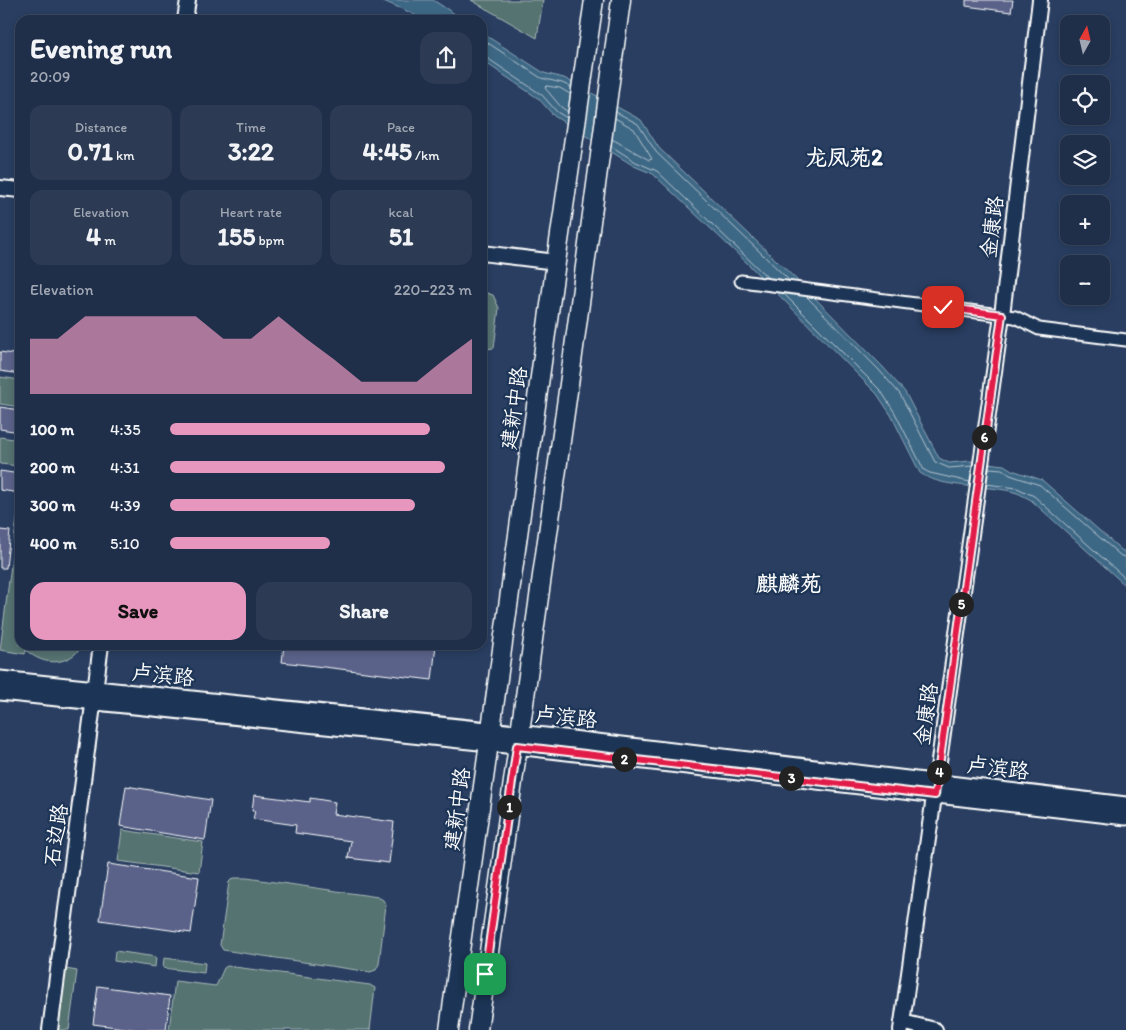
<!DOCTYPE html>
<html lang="en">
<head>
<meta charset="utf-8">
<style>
	:root { --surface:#1f2e49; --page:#2c3a53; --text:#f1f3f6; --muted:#a1a8b4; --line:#3c4a61; --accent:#e797bd }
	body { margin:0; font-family:Itim,"LXGW WenKai TC",sans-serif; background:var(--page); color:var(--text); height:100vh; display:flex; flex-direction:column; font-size:19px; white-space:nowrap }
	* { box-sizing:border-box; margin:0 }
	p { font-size:16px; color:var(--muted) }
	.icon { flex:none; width:28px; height:28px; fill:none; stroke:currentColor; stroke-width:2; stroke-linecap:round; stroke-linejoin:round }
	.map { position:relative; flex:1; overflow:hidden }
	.details { position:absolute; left:15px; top:15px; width:472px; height:635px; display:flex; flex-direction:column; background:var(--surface); border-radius:15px; box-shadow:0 2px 8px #0003,0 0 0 1px var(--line) }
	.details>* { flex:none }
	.needle { width:32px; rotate:8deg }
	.controls { position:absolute; left:1060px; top:15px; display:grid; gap:10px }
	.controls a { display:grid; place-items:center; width:50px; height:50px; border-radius:10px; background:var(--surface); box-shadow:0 2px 8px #0003,0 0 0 1px var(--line); font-size:25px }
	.pin { position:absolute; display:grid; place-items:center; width:42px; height:42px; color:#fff; margin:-21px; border-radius:10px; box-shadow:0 2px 8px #0006 }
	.km { position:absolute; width:25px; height:25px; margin:-12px; border-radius:50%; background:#222; color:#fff; font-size:14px; line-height:25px; text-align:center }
	.round { display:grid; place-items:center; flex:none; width:52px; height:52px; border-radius:15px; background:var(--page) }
	.head { display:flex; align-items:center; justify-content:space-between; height:85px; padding:0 15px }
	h1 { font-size:28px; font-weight:700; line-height:38px }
	.metrics { display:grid; grid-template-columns:repeat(3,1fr); gap:8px; height:85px; padding:5px 15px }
	.metrics div { display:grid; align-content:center; border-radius:12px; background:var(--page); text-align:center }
	.metrics b { font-size:25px; font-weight:700 }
	.metrics small { font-size:14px; font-weight:400 }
	.metrics p { font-size:14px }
	.chart { height:140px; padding:10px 15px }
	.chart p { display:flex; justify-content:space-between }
	.chart svg { width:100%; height:90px; margin-top:5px; fill:var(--accent); opacity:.7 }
	.cta { display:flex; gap:10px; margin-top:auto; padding:10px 15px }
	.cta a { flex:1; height:58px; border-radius:15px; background:var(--accent); color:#111; font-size:20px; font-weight:700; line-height:58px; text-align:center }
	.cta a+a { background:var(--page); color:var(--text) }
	ul { padding:0 15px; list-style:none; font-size:16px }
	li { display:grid; grid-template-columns:80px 60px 1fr; align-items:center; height:38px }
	li i { height:12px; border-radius:6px; background:var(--accent) }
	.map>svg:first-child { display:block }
	.green { fill:#557371; stroke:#aab9b8 }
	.water { fill:#3e6785; stroke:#8ba4b6 }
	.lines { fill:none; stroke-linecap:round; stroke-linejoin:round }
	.shore { stroke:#b2c2ce; stroke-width:1 }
	.building { fill:#5a6289; stroke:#fff }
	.minor-casing { stroke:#fff; stroke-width:15 }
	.tertiary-casing { stroke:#fff; stroke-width:18 }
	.secondary-casing { stroke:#fff; stroke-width:19 }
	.primary-casing { stroke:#fff; stroke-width:21 }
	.minor { stroke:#1d3557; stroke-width:11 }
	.tertiary { stroke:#1d3557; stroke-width:14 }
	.secondary { stroke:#1d3557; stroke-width:15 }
	.primary { stroke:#1d3557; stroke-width:18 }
	.route-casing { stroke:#fff; stroke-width:10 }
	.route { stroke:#e11d48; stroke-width:6 }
	.labels { text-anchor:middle; stroke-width:4.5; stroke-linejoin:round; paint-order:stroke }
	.street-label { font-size:21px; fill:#fff; stroke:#1d3557 }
	.neighbourhood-label { font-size:22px; font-weight:bold; fill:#fff; stroke:#1d3557 }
</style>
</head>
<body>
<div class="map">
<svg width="1126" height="1030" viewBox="0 0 1126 1030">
	<rect width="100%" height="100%" fill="#293e61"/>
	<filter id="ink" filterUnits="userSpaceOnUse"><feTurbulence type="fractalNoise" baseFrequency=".02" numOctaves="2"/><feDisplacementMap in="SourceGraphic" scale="10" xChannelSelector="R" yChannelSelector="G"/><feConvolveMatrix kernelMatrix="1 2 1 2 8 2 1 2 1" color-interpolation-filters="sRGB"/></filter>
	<g filter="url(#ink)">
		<!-- green -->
		<path class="green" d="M471,0H543L537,38Z
			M483,292L493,295L499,308L494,348L483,349V334L487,321L483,310Z
			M0,377L20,380V407L0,404Z
			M0,437L20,440L19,466L0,464Z
			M18,511H20V645H83C69,666 44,667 26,650L25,654L0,650Z
			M122,830L203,842L199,872L118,861Z
			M233,878H247L378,897L383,900L386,905L379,964L376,970L370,972L223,950L220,945L229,882Z
			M115,951L156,957L155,967L114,961Z
			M164,958L205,963L204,973L163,968Z
			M227,966L370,985L375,988L370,1030H169L175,981L216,986L224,968Z
			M66,969L77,971L69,1030H58Z"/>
		<!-- water -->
		<path class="water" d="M381,0H433L464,20H423L409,12Z
			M482,33L544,73L564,78L641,120L659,148L798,281L883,367L905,392L939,458L949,463L970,461L1004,465L1012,470L1042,480L1126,554V586L1031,500C1027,498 1022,495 1017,493C991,484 944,490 920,473L891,415L877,394L747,263L653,174L634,166L554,116L539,99L483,61Z"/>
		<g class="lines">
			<!-- shore -->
			<path class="shore" d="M482,39L541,78L562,83L571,87
				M482,57L487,58L542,95L557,112L567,118
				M568,112L561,107L545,88L547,86L560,88L570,94
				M616,112L638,124L656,152L790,281
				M612,139L649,160L652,159L634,129L615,118
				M611,146L636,162L657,171L768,278
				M784,294L881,391L895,413L924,470L930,473L970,482
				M807,297L879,370L900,394L935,462L949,468L972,466
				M989,468L1002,469L1010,475L1040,485L1121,556L1126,557
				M986,484L1017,488L1034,496L1126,579"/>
		</g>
		<!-- building -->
		<path class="building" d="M966,0H1013L1011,12L966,6Z
			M0,352L20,355V374L0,371Z
			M0,407L20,410V432L0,429Z
			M0,471L20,474V493L0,490Z
			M0,530L10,531L6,568H0Z
			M284,645H436L432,680L282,662Z
			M126,786L211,800L205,840L120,826Z
			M254,795L310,802V798L335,802L333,814L394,822L389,863L348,858L351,841L295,833L296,825L253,819L255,811H252Z
			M108,864L199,877L191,933L100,920Z
			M98,986L170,996L166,1030H139L93,1024Z"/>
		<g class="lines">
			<!-- minor casing -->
			<g class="minor-casing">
				<path id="minor" d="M741,281L1015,317L1039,329L1126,340"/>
			</g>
			<!-- tertiary casing -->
			<g class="tertiary-casing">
				<path id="tertiary" d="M185,20L188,0
					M0,188L20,190
					M482,253L556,262
					M902,1022L935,1030
					M50,1030L101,645
					M901,1030L1002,315L1040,0"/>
			</g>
			<!-- secondary casing -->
			<g class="secondary-casing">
				<path id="secondary" d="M0,679L555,737L1126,805
					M0,692L489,743L1126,817"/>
			</g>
			<!-- primary casing -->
			<g class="primary-casing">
				<path id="primary" d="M449,1030L556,262L594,0
					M478,1030L570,377L621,0"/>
			</g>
			<!-- minor -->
			<use href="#minor" class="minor"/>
			<!-- tertiary -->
			<use href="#tertiary" class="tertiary"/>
			<!-- secondary -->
			<use href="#secondary" class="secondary"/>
			<!-- primary -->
			<use href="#primary" class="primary"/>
		</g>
	</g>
	<g class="lines" filter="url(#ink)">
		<!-- route casing -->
		<g class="route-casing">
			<path id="route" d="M485,974L517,746L935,795L1002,315L943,307"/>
		</g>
		<!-- route -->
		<use href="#route" class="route"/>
	</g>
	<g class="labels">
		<!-- street labels -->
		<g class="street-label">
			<text transform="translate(992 227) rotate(-83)" y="7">金康路</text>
			<text transform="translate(514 408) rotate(-82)" y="7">建新中路</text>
			<text transform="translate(163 675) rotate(6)" y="7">卢滨路</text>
			<text transform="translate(926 714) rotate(-82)" y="7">金康路</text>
			<text transform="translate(566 717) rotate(6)" y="7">卢滨路</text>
			<text transform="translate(998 768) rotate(7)" y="7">卢滨路</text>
			<text transform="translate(457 809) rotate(-82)" y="7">建新中路</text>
			<text transform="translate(56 835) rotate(-82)" y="7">石边路</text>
		</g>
		<!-- neighbourhood labels -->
		<g class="neighbourhood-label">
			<text x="844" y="165">龙凤苑2</text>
			<text x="789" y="591">麒麟苑</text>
		</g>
	</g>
</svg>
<div class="controls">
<a><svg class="needle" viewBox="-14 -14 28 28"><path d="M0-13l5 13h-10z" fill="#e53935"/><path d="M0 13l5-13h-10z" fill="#a1a8b4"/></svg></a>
<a><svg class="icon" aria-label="locate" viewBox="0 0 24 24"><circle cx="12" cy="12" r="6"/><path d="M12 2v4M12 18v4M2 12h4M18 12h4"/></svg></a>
<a><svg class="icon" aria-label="layers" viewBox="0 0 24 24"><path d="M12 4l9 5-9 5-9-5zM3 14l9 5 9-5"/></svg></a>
<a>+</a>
<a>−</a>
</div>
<div class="pin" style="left:485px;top:974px;background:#1e9e55"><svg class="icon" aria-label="arrive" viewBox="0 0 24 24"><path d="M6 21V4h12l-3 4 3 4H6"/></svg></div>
<div class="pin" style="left:943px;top:307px;background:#d93025"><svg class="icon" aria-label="check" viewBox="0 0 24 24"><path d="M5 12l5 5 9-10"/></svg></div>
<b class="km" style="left:509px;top:807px">1</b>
<b class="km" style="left:624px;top:759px">2</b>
<b class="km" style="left:791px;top:778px">3</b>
<b class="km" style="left:939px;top:772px">4</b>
<b class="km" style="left:961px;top:604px">5</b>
<b class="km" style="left:984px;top:437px">6</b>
<section class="details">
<div class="head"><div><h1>Evening run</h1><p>20:09</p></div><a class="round"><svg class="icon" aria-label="share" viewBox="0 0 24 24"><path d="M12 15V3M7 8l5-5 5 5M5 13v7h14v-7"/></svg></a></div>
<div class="metrics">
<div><p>Distance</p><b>0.71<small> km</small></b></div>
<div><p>Time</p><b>3:22</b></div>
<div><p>Pace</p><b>4:45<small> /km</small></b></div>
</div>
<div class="metrics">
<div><p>Elevation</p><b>4<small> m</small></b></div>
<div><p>Heart rate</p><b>155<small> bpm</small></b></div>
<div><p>kcal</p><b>51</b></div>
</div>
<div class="chart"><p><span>Elevation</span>220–223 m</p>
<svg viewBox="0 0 160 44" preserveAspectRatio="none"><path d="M0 44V17L10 17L20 6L30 6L40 6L50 6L60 6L70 17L80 17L90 6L100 17L110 27L120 38L130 38L140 38L150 27L160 17V44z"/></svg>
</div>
<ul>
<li><b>100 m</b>4:35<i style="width:86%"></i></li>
<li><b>200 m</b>4:31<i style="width:91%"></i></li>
<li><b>300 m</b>4:39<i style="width:81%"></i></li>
<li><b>400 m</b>5:10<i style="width:53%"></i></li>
</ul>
<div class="cta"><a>Save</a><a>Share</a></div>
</section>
</div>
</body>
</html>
